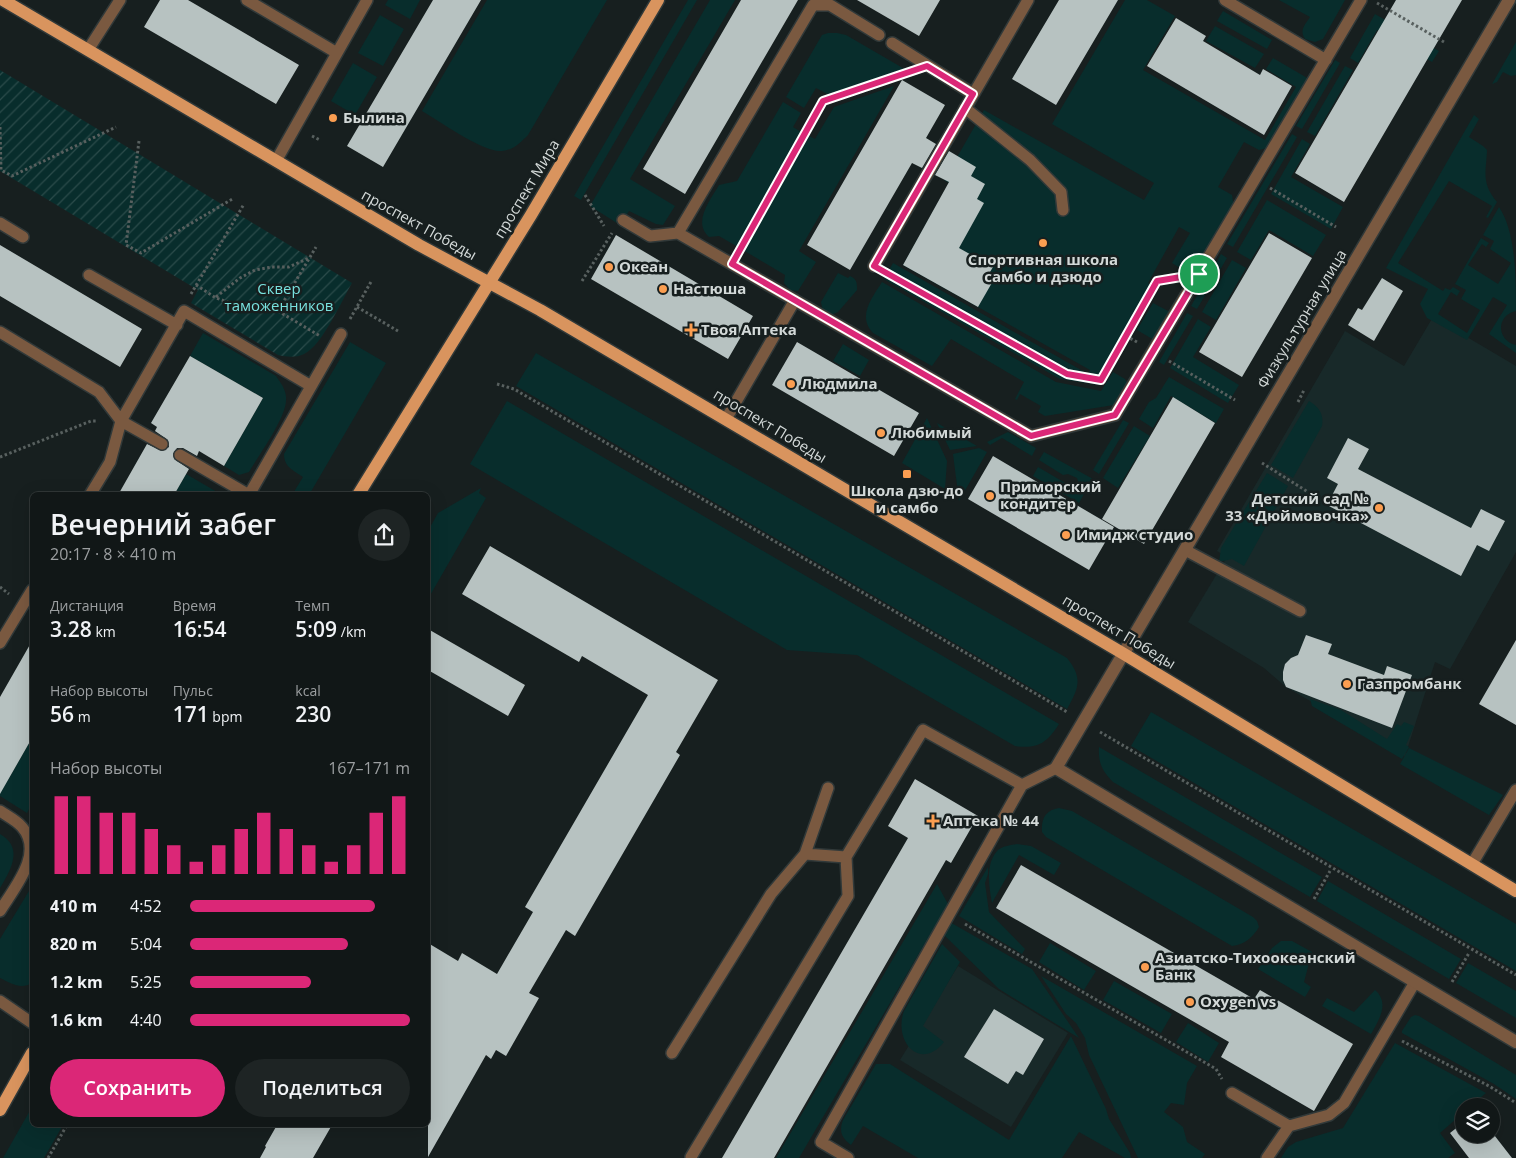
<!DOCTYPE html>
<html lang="ru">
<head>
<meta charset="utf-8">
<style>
	:root { --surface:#111717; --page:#1e2424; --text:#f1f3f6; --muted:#9c9fa1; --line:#303636; --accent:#db2777 }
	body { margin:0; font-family:"Open Sans",sans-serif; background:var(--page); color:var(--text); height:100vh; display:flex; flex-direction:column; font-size:19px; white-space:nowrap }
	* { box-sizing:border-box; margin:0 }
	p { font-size:16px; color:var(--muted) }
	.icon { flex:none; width:28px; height:28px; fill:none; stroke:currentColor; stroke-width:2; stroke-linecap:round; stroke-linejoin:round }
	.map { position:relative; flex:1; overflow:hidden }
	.sheet { position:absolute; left:30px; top:492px; width:400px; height:635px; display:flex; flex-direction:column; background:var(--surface); border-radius:8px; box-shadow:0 5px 20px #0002,0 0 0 1px var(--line) }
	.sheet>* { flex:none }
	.controls { position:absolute; left:1455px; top:1098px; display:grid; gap:10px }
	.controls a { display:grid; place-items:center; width:45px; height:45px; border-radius:50%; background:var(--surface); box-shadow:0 5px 20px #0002,0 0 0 1px var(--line); font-size:25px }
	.pin { position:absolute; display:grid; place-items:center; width:42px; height:42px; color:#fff; margin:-21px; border:2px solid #fff; border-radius:50%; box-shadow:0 1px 5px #0007 }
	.round { display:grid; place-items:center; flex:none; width:52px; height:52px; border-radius:26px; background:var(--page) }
	.head { display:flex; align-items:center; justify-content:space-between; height:85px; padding:0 20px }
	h1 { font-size:28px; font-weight:600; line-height:38px }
	.stats { display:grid; grid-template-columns:repeat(3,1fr); gap:8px; height:85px; padding:5px 20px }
	.stats div { display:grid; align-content:center }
	.stats b { font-size:21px; font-weight:600 }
	.stats small { font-size:14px; font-weight:400 }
	.stats p { font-size:14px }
	.chart { height:140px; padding:10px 20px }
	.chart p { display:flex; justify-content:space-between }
	.chart svg { width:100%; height:90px; margin-top:5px; stroke:var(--accent); stroke-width:6 }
	.primary-button { display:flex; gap:10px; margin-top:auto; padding:10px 20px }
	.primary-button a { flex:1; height:58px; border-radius:30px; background:var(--accent); color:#fff; font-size:20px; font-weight:600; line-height:58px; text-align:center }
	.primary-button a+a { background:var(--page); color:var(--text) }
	ul { padding:0 20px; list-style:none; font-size:16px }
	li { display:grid; grid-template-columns:80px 60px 1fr; align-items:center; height:38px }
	li i { height:12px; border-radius:6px; background:var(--accent) }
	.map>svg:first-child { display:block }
	.built { fill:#182929 }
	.grass { fill:#082d2c }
	.garden { fill:url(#garden-furrows) }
	.building { fill:#b7c2c1 }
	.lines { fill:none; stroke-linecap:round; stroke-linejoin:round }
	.lane-casing { stroke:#313939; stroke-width:14 }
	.street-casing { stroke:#313939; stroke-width:15 }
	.primary-casing { stroke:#313939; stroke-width:15 }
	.path { stroke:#58605f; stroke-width:3; stroke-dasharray:2.5 2.5; stroke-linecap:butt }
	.lane { stroke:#7a5940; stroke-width:11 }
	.street { stroke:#7a5940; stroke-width:12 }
	.primary { stroke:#d9945e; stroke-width:12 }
	.route-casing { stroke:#fff; stroke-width:10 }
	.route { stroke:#db2777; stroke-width:6 }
	.poi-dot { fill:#fb9e51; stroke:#171f1f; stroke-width:2 }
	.labels { text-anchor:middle; stroke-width:5; stroke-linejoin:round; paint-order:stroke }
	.poi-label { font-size:15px; font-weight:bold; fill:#d3d9d8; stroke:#171f1f; text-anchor:start }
	.street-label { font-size:15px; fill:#d3d9d8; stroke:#171f1f }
	.park-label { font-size:15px; fill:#79e2df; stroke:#171f1f }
</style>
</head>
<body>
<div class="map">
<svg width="1516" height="1158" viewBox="0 0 1516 1158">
	<defs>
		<pattern id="garden-furrows" width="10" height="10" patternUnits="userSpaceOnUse" patternTransform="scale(1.25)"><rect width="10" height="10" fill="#082d2c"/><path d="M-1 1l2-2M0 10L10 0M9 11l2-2" fill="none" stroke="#2b4b4a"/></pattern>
	</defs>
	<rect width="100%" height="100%" fill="#171f1f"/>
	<!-- built -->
	<path class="built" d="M1433,317L1516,366V552L1450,669L1435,662L1405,756L1286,687L1264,668L1188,622L1227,557L1217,551L1345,331L1404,366Z
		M958,966L1068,1033L1011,1127L900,1060Z"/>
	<!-- grass -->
	<path class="grass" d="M388,0H420L410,19L385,5Z
		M487,0H607L528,135C521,142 514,150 502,151C484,153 439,121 422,111Z
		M688,0H697L581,200L574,196Z
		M710,0H735L630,179L675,206L663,225L656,224L629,211L620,225L590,206Z
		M1125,0H1147L1175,16L1143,70L1265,140L1296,87L1266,69L1273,58L1309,79L1271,147L1259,150L1244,142L1218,187L1232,195L1234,207L1193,276L1172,263L1190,233L1179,227L1148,283L1155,288L1099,385L1060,379L884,279L893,263L1088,374L1090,370L903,265L949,183L944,180L984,110L1144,200L1154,183L1052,124Z
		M1279,0H1345L1323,39L1315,42L1305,39C1299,30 1305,25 1310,17Z
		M1223,11L1272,40L1267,49L1217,21Z
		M1375,14L1439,51L1432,62L1377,30L1358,63L1350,58Z
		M380,15L404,29L383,66L358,53Z
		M1215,26L1264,54L1255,68L1206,41Z
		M828,33H837L846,35L908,71L909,74L839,100L816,88L804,108L786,97L822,35Z
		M1516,42V75L1511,76L1503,72L1497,82L1492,84Z
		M1335,60L1340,63L1302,129L1296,126Z
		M353,63L377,77L355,115L331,101Z
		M1345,66L1353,70L1315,136L1307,132Z
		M894,86L799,251L816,262L798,291L790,290L784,283L785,275L743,250L807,135L815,139L834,107Z
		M783,102L801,113L793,127L801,132L738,247L719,236L709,237C692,222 711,199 719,185L737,181Z
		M1474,115L1479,119L1469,137L1483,146L1487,150C1486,174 1481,182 1497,202L1488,218L1486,217L1492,206L1449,181L1398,263L1443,291L1445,288L1450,290L1453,287L1460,291L1457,296L1451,292L1438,314L1467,333L1480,310L1461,299L1466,290L1455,284L1481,238L1489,243L1486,247L1482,244L1468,265L1498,284L1511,263L1490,249L1494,241L1483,235L1499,207C1516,232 1516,279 1516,311C1496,315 1496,340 1516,345V353L1489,334L1507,305L1493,297L1467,340L1427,318L1420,304L1428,289L1386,268Z
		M1292,134L1297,137L1233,247L1227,244Z
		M1302,139L1310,144L1291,177L1343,207L1331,229L1271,194Z
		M1267,200L1326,235L1313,256L1269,230L1251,260L1237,252Z
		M1221,254L1227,258L1197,309L1191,306Z
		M1232,260L1246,268L1216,320L1202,312Z
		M838,273L848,278L850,276C857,279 857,283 857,290L838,312L831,315L823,311L821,302Z
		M882,282L1056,382L1101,391L1113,372L1125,379L1127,383L1117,404L1114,405L1045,416L1038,412L1041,406L1020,394L1017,400L1015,399L1024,382L951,339L932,366L873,333C857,316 872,298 882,282Z
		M1153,303L1170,312L1154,340L1137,330Z
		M1187,313L1193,316L1164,365L1159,362Z
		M1198,319L1211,327L1193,357L1239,385L1228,403L1170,368Z
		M203,333L276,376C281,383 287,391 286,400C286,418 259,455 249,472L239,475L224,466L263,398L190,356Z
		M350,342L386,363L309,495H292L303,477C293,470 284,467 284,454Z
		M843,344L869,360L860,376L833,361Z
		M536,353L1067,658C1083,678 1079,688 1067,709L516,386Z
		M1169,377L1224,409L1216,423L1171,396L1153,428L1139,419L1149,402L1156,398Z
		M507,401L1059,724C1047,743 1038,749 1015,746L857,655L787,650L470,464Z
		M1309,401C1319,407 1324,414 1322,426L1293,478L1271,465Z
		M927,418L947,461L945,489L902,463Z
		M1123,420L1129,423L1099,474L1093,470Z
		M937,423L977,446L950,450Z
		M1134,426L1150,436L1118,488L1103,478Z
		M1008,432L1036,448L1032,456L1002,438L990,445L987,442Z
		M979,448L987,452L959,501L953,454Z
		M1044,452L1093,479L1090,485L1079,484L1077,478L1068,474L1063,475L1039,460Z
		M1038,467L1084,494L1079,503L1033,476Z
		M1267,473L1288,486L1244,566L1232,559L1219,562L1221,548Z
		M186,474L217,492L216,495H174Z
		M481,488L479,493L486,498L428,599V531L438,513Z
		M1310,699L1341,710L1387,739L1397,724L1401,726L1404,722L1414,726L1406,745L1409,747L1402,759L1312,706Z
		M1151,712L1516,924V971L1131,746Z
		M32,738V803L27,813L0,796V775L8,780Z
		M1099,747L1322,877L1310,897L1113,782C1102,771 1098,762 1099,747Z
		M1409,748L1503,795L1489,815L1400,764Z
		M1059,808L1072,811L1253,917L1257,921L1259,927C1253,937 1244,945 1232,946L1046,837L1042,832C1041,818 1046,810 1059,808Z
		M0,834C24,848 11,869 0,888Z
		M1017,844L1031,846L1061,863L1054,875L1019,855L992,903C989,887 985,863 998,850C1003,846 1011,845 1017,844Z
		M988,867V874L985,883L989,912L1025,949L1022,954L959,916Z
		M1328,881L1461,959L1449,979L1317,901Z
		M937,884L948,904L799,1158H776Z
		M32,886V983C21,990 10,983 0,978V939Z
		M948,921L1032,969L1079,1038L999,989L943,934Z
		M1281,941H1292L1312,952L1304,982L1311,987L1305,997L1258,969L1272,948Z
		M1050,943L1096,971L1084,990L1039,962Z
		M942,944L960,962L923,1026L944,1042C920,1072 893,1041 904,1011Z
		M1468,963L1516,991V1018L1456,983Z
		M1041,976L1197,1066L1187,1083L1184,1105L1171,1103L1164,1112L1183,1127L1187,1142L1205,1154L1202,1158H1138L1089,1055L1085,1038L1076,1023L1066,1014Z
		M1114,981L1172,1014L1161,1033L1103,1000Z
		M1375,990C1390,1003 1379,1020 1371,1034L1322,1006L1327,998L1354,1012Z
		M1415,1015L1419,1016L1516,1075V1099L1494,1084L1402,1033V1031L1411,1017Z
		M1188,1023L1219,1043L1208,1062L1176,1042Z
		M1071,1036L1106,1109L1109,1119L1130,1153L1131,1158H1125L1079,1132L1062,1158H918L863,1126L851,1145C841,1137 839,1131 843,1120L876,1064H890L1009,1140Z
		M1395,1043L1486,1093L1470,1106H1464V1112L1440,1133L1455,1153L1448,1158H1281L1288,1147L1296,1142L1343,1128Z
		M32,1107V1125H63L44,1158H3Z"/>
	<!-- garden -->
	<path class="garden" d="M0,70L352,283C342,300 322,346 304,354C296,358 287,357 278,355L191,303L198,290L0,171Z"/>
	<!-- building -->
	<path class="building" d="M160,0H188L299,65L276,104L144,27Z
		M433,0H481L383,167L347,146Z
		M741,0H798L685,194L643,169Z
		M857,0H940L919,36Z
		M1059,0H1118L1056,105L1012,79Z
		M1396,0H1462L1344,202L1295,173Z
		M1176,18L1206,36L1203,41L1260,75L1263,69L1292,86L1264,135L1147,66Z
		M902,80L945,105L926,138L936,144L922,168L912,163L850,270L807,245Z
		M949,151L976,167L971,176L985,184L977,199L984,203L959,248L993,267L987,277L993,281L978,307L903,265L949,182L935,175Z
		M1269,233L1312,258L1242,377L1199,352Z
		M616,235L753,316L728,359L591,279Z
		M0,245L142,329L120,367L0,296Z
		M1382,278L1403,291L1374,341L1348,325L1358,308L1362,310Z
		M797,342L919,413L894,456L772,385Z
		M190,356L263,398L224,466L199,451L197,456L183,448H177L173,454L174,459L189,469L174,495H118L147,444L162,451L169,447L168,440L155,431L157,427L151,423Z
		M1173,397L1215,423L1144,544L1102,519Z
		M1348,438L1369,449L1358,469L1471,528L1481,509L1505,521L1489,551L1477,545L1461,576L1327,505L1338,484L1327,478Z
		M993,456L1114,527L1089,570L968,499Z
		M490,546L718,680L676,752L680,755L575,936L566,930L529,993L539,998L506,1056L496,1050L491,1059L486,1055L428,1157V943L458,961L462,953L497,974L533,912L525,907L648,695L582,656L579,662L462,594Z
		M428,629L525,685L508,716L428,670Z
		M1306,635L1332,644L1328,654L1384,675L1387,666L1412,675L1392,728L1286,687L1283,680V672L1285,664L1291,658L1298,655Z
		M1516,640V725L1479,704Z
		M32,641V738L0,794V697Z
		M915,779L978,816L951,863L946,860L774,1158H722L908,838L888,826Z
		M1021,865L1254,999L1260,990L1353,1044L1314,1111L1221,1057L1229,1042L996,908Z
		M994,1009L1044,1039L1023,1075L1016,1071L1008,1084L964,1057Z
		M1464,1122V1134H1491V1131L1512,1158H1469L1450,1133Z
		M277,1125H332L313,1158H260L266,1147L265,1146Z"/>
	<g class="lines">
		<!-- lane casing -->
		<g class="lane-casing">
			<path id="lane" d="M247,0L337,53
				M1225,0L1326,60
				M892,43L973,94
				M88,50L120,0
				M965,108L1030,160L1061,192L1063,210
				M276,161L367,0
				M623,220L650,236L678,233L1031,436L1115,415L1361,0
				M0,223L23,237
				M678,233L813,5H830L879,35
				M874,266L1028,0
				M89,275L177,325
				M0,332L99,392L121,421L110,462L90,495
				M726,419L795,300
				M162,444L121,421L184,311L311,386
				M180,455L249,495L341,334
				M1185,550L1300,611
				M0,643L32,590
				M0,811C7,816 16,820 22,827C45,853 14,888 0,911
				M805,854L828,788
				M1472,864L1516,790
				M0,1001L32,1023
				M672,1053L771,894L805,854L846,857
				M1232,1093L1289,1126
				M691,1157L848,896L846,857L923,730L1022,785
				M848,1158L821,1142L1022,785L1056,768
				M1267,1158L1289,1126L1329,1115L1344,1103L1415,982"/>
		</g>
		<!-- street casing -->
		<g class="street-casing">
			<path id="street" d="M1509,0L1056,768L1516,1042"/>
		</g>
		<!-- primary casing -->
		<g class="primary-casing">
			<path id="primary" d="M3,0L419,245L540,310L1124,654L1516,891
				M358,495L531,215L658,0
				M0,1110L32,1053"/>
		</g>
		<!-- path -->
		<path class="path" d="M1377,3L1444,42
			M0,127L1,170L12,176L116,127
			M312,136L320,140
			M139,141L126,245L141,253L234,198
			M1270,188L1336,227
			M585,195L604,226
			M740,249L823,101L905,73
			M890,274L1067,374L1101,380L1157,281L1174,278
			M582,281L612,233
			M196,285L216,298L239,306L278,311L316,247
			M191,294L244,204
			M216,297L240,278L255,270L272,267H289L311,257
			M357,307L398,331
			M278,311L320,336
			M350,319L372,280
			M1126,336L1137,342
			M1169,361L1235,400
			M497,384L514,389L1067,712
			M1298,402L1304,390
			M0,457L91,421H98
			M1262,463L1308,492
			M428,517L432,515
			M0,587L9,594
			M1100,732L1516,975
			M1314,899L1330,871
			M965,924L1216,1069L1222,1079
			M1452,982L1469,953
			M1402,1041L1489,1086L1516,1103
			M48,1158L67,1125"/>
		<!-- lane -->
		<use href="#lane" class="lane"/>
		<!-- street -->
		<use href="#street" class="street"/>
		<!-- primary -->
		<use href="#primary" class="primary"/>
	</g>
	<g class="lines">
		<!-- route casing -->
		<g class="route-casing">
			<path id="route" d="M927,66L973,94L874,266L1067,374L1101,380L1157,281L1199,274L1115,415L1031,436L732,264L823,101Z"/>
		</g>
		<!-- route -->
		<use href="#route" class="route"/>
	</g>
	<!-- markers -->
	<g class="poi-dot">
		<circle cx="333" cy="118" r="5"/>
		<circle cx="1043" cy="243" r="5"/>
		<circle cx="609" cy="267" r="5"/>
		<circle cx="663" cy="289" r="5"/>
		<path d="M688.5 322.5h5v5h5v5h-5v5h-5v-5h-5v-5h5z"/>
		<circle cx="791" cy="384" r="5"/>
		<circle cx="881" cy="433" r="5"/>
		<rect x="902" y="469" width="10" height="10" rx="2.5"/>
		<circle cx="990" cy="496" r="5"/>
		<circle cx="1379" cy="508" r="5"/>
		<circle cx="1066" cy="535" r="5"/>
		<circle cx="1347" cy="684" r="5"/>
		<path d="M930.5 813.5h5v5h5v5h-5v5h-5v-5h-5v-5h5z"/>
		<circle cx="1145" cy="967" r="5"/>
		<circle cx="1190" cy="1002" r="5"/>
	</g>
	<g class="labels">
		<!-- poi labels -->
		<g class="poi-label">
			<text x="343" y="123">Былина</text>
			<text x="1043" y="265" text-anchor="middle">Спортивная школа<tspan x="1043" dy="17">самбо и дзюдо</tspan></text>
			<text x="619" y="272">Океан</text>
			<text x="673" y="294">Настюша</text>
			<text x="701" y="335">Твоя Аптека</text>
			<text x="801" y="389">Людмила</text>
			<text x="891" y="438">Любимый</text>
			<text x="1000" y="492">Приморский<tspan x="1000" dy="17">кондитер</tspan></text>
			<text x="907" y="496" text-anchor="middle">Школа дзю-до<tspan x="907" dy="17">и самбо</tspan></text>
			<text x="1369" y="504" text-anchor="end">Детский сад №<tspan x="1369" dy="17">33 «Дюймовочка»</tspan></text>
			<text x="1076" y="540">Имидж студио</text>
			<text x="1357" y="689">Газпромбанк</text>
			<text x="943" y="826">Аптека № 44</text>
			<text x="1155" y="963">Азиатско-Тихоокеанский<tspan x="1155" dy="17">Банк</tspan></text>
			<text x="1200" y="1007">Oxygen vs</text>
		</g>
		<!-- street labels -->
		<g class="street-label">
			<text transform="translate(527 189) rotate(-59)" y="5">проспект Мира</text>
			<text transform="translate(419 225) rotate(29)" y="5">проспект Победы</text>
			<text transform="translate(1302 319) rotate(-59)" y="5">Физкультурная улица</text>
			<text transform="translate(770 426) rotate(31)" y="5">проспект Победы</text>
			<text transform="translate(1119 632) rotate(31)" y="5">проспект Победы</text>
		</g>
		<!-- park labels -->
		<g class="park-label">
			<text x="279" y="294">Сквер<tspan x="279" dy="17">таможенников</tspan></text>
		</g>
	</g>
</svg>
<div class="controls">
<a><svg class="icon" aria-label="layers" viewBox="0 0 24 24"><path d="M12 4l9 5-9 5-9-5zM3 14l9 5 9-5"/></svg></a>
</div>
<div class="pin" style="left:1199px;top:274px;background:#1e9e55"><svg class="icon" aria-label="arrive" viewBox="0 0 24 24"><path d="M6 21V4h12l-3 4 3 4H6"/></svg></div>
<section class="sheet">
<div class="head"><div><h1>Вечерний забег</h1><p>20:17 · 8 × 410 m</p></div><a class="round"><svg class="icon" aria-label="share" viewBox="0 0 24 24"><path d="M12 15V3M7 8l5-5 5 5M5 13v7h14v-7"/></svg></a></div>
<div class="stats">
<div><p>Дистанция</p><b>3.28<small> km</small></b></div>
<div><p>Время</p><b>16:54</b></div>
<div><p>Темп</p><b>5:09<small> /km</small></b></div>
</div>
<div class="stats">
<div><p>Набор высоты</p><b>56<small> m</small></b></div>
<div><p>Пульс</p><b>171<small> bpm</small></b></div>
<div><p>kcal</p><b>230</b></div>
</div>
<div class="chart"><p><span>Набор высоты</span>167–171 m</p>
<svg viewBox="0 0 160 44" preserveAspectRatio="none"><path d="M5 44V6M15 44V6M25 44V14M35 44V14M45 44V22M55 44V30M65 44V38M75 44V30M85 44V22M95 44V14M105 44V22M115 44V30M125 44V38M135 44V30M145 44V14M155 44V6"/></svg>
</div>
<ul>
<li><b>410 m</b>4:52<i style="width:84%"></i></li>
<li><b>820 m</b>5:04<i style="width:72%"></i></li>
<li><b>1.2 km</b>5:25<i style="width:55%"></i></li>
<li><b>1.6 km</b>4:40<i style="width:100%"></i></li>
</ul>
<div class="primary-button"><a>Сохранить</a><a>Поделиться</a></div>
</section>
</div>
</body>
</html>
